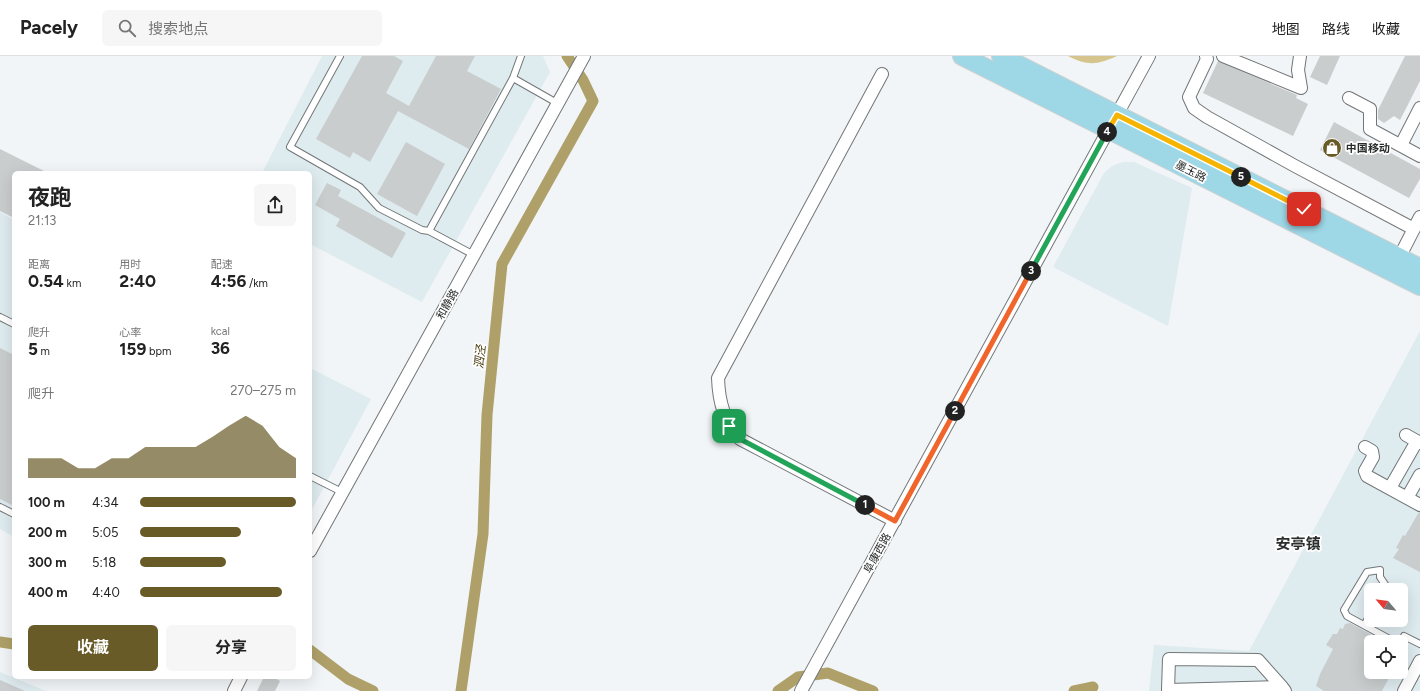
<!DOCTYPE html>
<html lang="zh">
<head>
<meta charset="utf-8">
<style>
	:root { --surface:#fff; --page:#f6f6f6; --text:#222; --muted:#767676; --line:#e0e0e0; --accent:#695b28 }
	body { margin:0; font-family:Figtree,"Noto Sans SC",sans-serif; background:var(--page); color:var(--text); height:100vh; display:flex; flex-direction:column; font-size:15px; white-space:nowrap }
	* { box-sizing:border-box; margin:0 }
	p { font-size:13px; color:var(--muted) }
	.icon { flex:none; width:22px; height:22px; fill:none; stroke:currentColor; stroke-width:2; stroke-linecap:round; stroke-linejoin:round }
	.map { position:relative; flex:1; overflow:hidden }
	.panel { position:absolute; left:12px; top:115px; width:300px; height:508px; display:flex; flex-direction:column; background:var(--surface); border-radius:6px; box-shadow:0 4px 16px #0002 }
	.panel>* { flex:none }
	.needle { width:26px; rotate:299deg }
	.tools { position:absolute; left:1364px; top:527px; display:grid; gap:8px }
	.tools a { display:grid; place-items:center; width:44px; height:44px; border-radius:6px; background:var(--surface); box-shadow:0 4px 16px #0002; font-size:20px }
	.pin { position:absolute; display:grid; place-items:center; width:34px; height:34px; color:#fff; margin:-17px; border-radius:8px; box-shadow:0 2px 6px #0006 }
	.km { position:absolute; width:20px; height:20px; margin:-10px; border-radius:50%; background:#222; color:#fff; font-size:11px; line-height:20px; text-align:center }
	.round { display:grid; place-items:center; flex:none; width:42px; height:42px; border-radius:6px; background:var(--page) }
	.summary { display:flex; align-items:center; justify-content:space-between; height:68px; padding:0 16px }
	h1 { font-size:22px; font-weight:700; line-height:30px }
	.stats { display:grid; grid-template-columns:repeat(3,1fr); gap:6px; height:68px; padding:4px 16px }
	.stats div { display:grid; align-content:center }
	.stats b { font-size:17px; font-weight:700 }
	.stats small { font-size:11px; font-weight:400 }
	.stats p { font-size:11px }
	.chart { height:112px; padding:8px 16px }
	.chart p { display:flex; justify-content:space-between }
	.chart svg { width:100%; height:72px; margin-top:4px; fill:var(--accent); opacity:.7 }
	.action { display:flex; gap:8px; margin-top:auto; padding:8px 16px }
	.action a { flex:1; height:46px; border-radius:6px; background:var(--accent); color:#fff; font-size:16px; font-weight:700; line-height:46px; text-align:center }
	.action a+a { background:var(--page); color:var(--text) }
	ul { padding:0 16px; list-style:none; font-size:13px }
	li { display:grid; grid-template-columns:64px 48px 1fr; align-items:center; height:30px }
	li i { height:10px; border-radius:5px; background:var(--accent) }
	header { display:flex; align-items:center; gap:24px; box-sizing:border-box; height:56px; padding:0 20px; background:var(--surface); border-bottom:1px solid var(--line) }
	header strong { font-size:19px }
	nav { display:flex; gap:22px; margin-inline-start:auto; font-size:14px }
	.search { width:280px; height:36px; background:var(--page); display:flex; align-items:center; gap:10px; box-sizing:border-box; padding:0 14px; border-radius:6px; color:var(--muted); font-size:15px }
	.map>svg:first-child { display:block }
	.built { fill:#deebef; fill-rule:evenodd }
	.green { fill:#d5c58d }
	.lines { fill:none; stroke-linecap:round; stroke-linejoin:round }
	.canal { stroke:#afa069; stroke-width:11 }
	.building { fill:#c9cdce }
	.lane-casing { stroke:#727677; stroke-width:8 }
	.street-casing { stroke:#727677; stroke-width:14 }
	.primary-casing { stroke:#d1d1d1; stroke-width:20 }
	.lane { stroke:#fff; stroke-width:6 }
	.street { stroke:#fff; stroke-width:12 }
	.primary { stroke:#9ed7e6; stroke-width:18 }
	.split-1-casing { stroke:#fff; stroke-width:8 }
	.split-2-casing { stroke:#fff; stroke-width:8 }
	.split-3-casing { stroke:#fff; stroke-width:8 }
	.split-4-casing { stroke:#fff; stroke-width:8 }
	.split-5-casing { stroke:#fff; stroke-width:8 }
	.split-6-casing { stroke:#fff; stroke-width:8 }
	.split-1 { stroke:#22a559; stroke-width:5 }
	.split-2 { stroke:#f0652b; stroke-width:5 }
	.split-3 { stroke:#f0652b; stroke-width:5 }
	.split-4 { stroke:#22a559; stroke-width:5 }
	.split-5 { stroke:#f5b400; stroke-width:5 }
	.split-6 { stroke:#f5b400; stroke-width:5 }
	.labels { text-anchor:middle; stroke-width:3.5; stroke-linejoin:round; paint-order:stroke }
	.poi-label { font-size:11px; font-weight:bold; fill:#2c2e2e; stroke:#fff; text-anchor:start }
	.street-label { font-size:11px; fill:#2c2e2e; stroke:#fff }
	.water-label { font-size:12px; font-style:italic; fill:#473b0e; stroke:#fff }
	.district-label { font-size:15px; font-weight:bold; fill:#2c2e2e; stroke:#fff }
</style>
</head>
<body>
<header>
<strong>Pacely</strong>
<div class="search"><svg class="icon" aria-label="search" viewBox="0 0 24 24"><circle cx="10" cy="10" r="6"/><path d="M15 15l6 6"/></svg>搜索地点</div>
<nav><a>地图</a><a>路线</a><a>收藏</a></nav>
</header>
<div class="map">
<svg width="1420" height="635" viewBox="0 0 1420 635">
	<rect width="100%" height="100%" fill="#f1f5f7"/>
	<!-- built -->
	<path class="built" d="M322,0H543L550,16L422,246L310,188V117H262Z
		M1123,106H1134L1192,132L1168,270L1053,211L1104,117L1112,110Z
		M0,156L14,164V481L0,473Z
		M1420,275V635H1149L1154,589L1249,595ZM1371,534H1401V564H1371ZM1371,586H1401V616H1371Z
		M310,312L371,343L310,457Z
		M0,616L46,635H0Z"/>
	<!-- green -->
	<path class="green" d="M1068,0H1117C1097,9 1088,10 1068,0Z"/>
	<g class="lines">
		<!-- canal -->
		<path class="canal" d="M0,586L14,588
			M310,594L348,623L373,635
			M461,635L483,478L487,359L502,208L593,45L583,24L567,0
			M778,635L798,621L828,617L873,635
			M1074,635L1093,631"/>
	</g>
	<!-- building -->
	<path class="building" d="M362,0H394L403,5L386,37L409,50L436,0H475L467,15L501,33L469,93L398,55L370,106L353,96L350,102L316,83Z
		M1320,0H1340L1327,29L1310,21Z
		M1405,0H1420V25L1400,64L1394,60L1384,67L1378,63V54Z
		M1218,5L1297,39L1296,42L1308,48L1293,80L1203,37Z
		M1334,66L1420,113V123L1409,142L1320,94Z
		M406,86L445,108L417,160L377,138Z
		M0,93L48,117H14V162L0,155Z
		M327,127L341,134L338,140L406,177L392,202L336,170L340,163L315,149Z
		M0,292L14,299V450L0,443Z
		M1419,456H1420V516L1393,502L1399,493L1396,492L1403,479L1405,480Z
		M1350,567L1370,578L1379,586H1371V616H1392L1382,635H1324L1316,630L1320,618L1333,593L1326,589L1333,578H1337L1340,572L1343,573L1345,568Z
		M264,621H273L280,625L275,635H257Z
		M0,624L25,635H0Z"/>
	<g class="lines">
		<!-- lane casing -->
		<g class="lane-casing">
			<path id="lane" d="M340,0L290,91L360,131L379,152L422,174L429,175L474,199
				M513,22L557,47
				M429,175L513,22L521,0
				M0,261L14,268
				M310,420L342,436
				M0,451L14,458
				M1384,534L1386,530L1380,521V514L1367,516L1344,554L1347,560L1395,586
				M1365,568L1371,556
				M1401,586L1404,580L1420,588"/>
		</g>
		<!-- street casing -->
		<g class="street-casing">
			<path id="street" d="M1206,0L1207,3L1189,41L1194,52L1207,61L1295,110L1414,173
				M1223,0L1301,32L1298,14L1300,0
				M882,18L718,322C719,348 724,363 740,383L895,465
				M1349,42L1370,53V73L1420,100
				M1401,89L1420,52
				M1399,202L1420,161
				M1406,379L1420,387
				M1365,391L1372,395L1373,401L1365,415L1367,420L1420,449
				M1390,432L1417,385
				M1407,442L1420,419
				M310,495L584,0
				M1282,631L1168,634L1169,603L1258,604L1282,631L1285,635
				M234,635L241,621
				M801,635L1149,0
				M1404,635L1420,605"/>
		</g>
		<!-- primary casing -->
		<g class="primary-casing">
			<path id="primary" d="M962,0L1420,230
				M1001,0L1420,212"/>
		</g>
		<!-- lane -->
		<use href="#lane" class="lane"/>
		<!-- street -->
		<use href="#street" class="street"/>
		<!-- primary -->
		<use href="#primary" class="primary"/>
	</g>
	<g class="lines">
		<!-- split-1 casing -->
		<g class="split-1-casing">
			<path id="split-1" d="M729,370L740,383L865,449"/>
		</g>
		<!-- split-2 casing -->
		<g class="split-2-casing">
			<path id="split-2" d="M865,449L895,465L955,355"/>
		</g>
		<!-- split-3 casing -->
		<g class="split-3-casing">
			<path id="split-3" d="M955,355L1031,215"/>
		</g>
		<!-- split-4 casing -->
		<g class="split-4-casing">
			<path id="split-4" d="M1031,215L1107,76"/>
		</g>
		<!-- split-5 casing -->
		<g class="split-5-casing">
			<path id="split-5" d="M1107,76L1117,59L1241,121"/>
		</g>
		<!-- split-6 casing -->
		<g class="split-6-casing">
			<path id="split-6" d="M1241,121L1304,153"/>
		</g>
		<!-- split-1 -->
		<use href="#split-1" class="split-1"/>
		<!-- split-2 -->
		<use href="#split-2" class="split-2"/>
		<!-- split-3 -->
		<use href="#split-3" class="split-3"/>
		<!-- split-4 -->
		<use href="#split-4" class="split-4"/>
		<!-- split-5 -->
		<use href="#split-5" class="split-5"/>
		<!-- split-6 -->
		<use href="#split-6" class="split-6"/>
	</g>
	<!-- icons -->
	<defs>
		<g id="shop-disc" transform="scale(1)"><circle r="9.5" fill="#695b28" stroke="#fff"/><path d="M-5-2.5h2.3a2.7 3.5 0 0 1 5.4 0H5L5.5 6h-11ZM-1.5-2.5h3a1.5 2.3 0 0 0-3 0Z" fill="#fff"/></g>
	</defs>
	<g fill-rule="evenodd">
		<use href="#shop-disc" x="1332" y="92"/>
	</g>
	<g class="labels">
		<!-- poi labels -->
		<g class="poi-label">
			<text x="1346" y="96">中国移动</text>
		</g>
		<!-- street labels -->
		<g class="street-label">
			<text transform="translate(1191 115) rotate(27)" y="4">墨玉路</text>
			<text transform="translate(447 248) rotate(-61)" y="4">和静路</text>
			<text transform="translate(877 497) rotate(-61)" y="4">阜康西路</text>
		</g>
		<!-- water labels -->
		<g class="water-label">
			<text transform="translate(480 301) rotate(-84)" y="4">泗泾</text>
		</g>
		<!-- district labels -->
		<g class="district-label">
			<text x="1298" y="493">安亭镇</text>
		</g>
	</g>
</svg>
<div class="tools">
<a><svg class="needle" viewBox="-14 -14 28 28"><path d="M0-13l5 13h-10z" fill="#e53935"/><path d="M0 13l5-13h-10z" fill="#767676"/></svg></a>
<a><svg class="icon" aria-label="locate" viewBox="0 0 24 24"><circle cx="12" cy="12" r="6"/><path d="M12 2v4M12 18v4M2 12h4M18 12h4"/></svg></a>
</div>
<div class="pin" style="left:729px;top:370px;background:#1e9e55"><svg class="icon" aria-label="arrive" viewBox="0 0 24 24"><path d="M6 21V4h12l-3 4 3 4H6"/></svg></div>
<div class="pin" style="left:1304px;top:153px;background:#d93025"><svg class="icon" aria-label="check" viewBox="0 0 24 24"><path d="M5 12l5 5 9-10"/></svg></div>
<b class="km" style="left:865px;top:449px">1</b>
<b class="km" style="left:955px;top:355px">2</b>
<b class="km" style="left:1031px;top:215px">3</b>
<b class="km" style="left:1107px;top:76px">4</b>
<b class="km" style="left:1241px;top:121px">5</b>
<section class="panel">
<div class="summary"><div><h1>夜跑</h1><p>21:13</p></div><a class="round"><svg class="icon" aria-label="share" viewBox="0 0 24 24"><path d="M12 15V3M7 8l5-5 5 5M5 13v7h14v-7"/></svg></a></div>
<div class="stats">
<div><p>距离</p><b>0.54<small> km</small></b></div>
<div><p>用时</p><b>2:40</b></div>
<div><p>配速</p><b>4:56<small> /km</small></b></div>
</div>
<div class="stats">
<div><p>爬升</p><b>5<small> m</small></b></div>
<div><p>心率</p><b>159<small> bpm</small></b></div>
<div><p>kcal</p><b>36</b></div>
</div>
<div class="chart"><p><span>爬升</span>270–275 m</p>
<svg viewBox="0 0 160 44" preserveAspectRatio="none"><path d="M0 44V32L10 32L20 32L30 38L40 38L50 32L60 32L70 25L80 25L90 25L100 25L110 19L120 12L130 6L140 12L150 25L160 32V44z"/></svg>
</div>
<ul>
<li><b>100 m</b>4:34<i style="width:100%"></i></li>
<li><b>200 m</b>5:05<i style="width:65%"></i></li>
<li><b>300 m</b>5:18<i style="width:55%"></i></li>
<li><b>400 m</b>4:40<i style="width:91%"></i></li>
</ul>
<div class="action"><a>收藏</a><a>分享</a></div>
</section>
</div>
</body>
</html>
